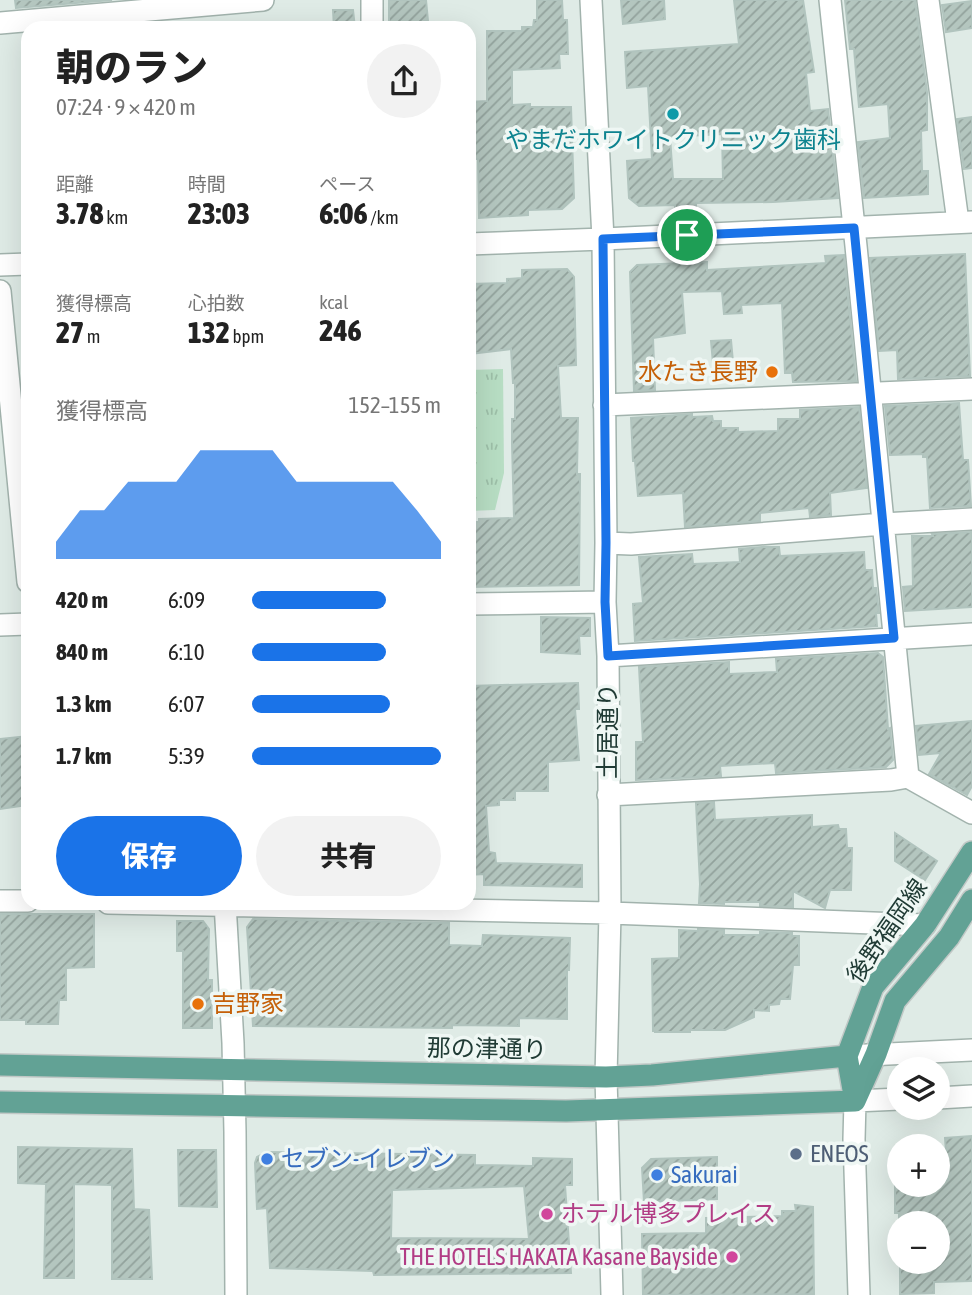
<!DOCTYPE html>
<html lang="ja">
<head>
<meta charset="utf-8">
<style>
	:root { --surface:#fff; --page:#f2f2f2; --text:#222; --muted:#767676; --accent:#1a73e8 }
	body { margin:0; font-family:"Asap Condensed","Noto Sans JP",sans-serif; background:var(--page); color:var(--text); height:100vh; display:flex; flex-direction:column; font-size:26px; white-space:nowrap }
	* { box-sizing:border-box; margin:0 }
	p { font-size:23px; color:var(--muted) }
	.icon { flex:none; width:38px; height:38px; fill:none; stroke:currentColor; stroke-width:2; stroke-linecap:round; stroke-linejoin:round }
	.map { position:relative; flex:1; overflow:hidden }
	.side { position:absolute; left:21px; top:21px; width:455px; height:889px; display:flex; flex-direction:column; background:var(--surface); border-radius:21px; box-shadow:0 7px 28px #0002 }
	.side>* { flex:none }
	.controls { position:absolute; left:887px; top:1057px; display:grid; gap:14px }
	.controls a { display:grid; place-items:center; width:63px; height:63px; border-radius:50%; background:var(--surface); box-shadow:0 7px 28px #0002; font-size:35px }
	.pin { position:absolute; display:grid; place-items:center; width:60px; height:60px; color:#fff; margin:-30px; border:4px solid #fff; border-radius:50%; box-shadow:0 2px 7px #0007 }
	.round { display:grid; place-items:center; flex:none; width:74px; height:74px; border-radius:37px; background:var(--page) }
	.head { display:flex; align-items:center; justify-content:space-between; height:119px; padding:0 35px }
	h1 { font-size:38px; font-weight:800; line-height:52px }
	.stats { display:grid; grid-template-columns:repeat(3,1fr); gap:10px; height:119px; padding:7px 35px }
	.stats div { display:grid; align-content:center }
	.stats b { font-size:30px; font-weight:800 }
	.stats small { font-size:19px; font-weight:400 }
	.stats p { font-size:19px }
	.chart { height:196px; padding:14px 35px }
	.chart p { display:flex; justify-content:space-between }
	.chart svg { width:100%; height:126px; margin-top:7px; fill:var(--accent); opacity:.7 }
	.primary-button { display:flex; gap:14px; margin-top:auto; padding:14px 35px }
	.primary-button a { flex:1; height:80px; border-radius:42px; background:var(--accent); color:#fff; font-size:28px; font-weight:800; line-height:80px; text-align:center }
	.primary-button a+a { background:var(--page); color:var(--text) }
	ul { padding:0 35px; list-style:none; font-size:23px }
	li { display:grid; grid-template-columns:112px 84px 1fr; align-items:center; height:52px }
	li i { height:18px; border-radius:9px; background:var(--accent) }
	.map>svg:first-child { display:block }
	.park { fill:url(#park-tufts) }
	.building { fill:url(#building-hatch); stroke:#b1c4be; stroke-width:2; fill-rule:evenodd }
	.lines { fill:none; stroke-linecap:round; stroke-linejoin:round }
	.minor-casing { stroke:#a2b3ad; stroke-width:24 }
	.major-casing { stroke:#c1c8c6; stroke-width:24 }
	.minor { stroke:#fff; stroke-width:21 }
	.major { stroke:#62a295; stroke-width:21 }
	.route-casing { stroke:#fff; stroke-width:14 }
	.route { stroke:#1a73e8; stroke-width:9 }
	.culture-dot { fill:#0f9aa8; stroke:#eff7f4; stroke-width:2.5 }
	.food-dot { fill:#e8710a; stroke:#eff7f4; stroke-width:2.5 }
	.service-dot { fill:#5c6f8a; stroke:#eff7f4; stroke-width:2.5 }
	.shop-dot { fill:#3f7fe0; stroke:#eff7f4; stroke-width:2.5 }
	.hotel-dot { fill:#d1479c; stroke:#eff7f4; stroke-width:2.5 }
	.labels { text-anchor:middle; stroke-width:7; stroke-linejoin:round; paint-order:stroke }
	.culture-label { font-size:24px; fill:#0d838f; stroke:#eff7f4 }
	.food-label { font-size:24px; fill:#c56008; stroke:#eff7f4; text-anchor:end }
	.street-label { font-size:24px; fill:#203b35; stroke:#eff7f4 }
	.service-label { font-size:24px; fill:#4e5e75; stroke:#eff7f4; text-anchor:start }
	.shop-label { font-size:24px; fill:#366cbe; stroke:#eff7f4; text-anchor:start }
	.hotel-label { font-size:24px; fill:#b23c85; stroke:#eff7f4; text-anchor:start }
</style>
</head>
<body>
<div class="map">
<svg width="972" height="1295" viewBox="0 0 972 1295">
	<defs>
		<pattern id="park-tufts" width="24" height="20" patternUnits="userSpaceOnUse" patternTransform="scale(1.75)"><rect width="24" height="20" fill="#b7ddc3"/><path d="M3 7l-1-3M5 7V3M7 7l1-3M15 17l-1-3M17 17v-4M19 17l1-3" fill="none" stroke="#9dbfa8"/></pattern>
		<pattern id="building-hatch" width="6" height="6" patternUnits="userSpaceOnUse" patternTransform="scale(1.75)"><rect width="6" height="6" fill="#b4c6bf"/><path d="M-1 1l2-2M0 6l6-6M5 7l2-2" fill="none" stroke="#92a29c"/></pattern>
	</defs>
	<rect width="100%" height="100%" fill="#dfebe6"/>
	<!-- park -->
	<path class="park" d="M503,369L504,473L495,510L469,511V370Z"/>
	<!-- building -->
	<path class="building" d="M15,0H112L16,8Z
		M389,0H426L428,21H425L426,28H389Z
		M537,0H562L563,20H567L568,54H559L560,68L512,70V105L530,104V107H571L574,198L562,209L528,210V215L479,218L478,159H469V102L487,101V31H522V27H533L534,20H537Z
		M621,0H664L665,19L623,24Z
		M734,0H803L814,72L806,73L810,111L828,109L838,198L773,202L696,203V209H675V205L639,206L629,198L627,161L652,159L648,86L627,88L625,52L739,44ZM722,134L723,179H673L670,137Z
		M845,0H915L927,92V130L921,131L922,171H928V194L864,198L858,142L890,138L888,104L859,107L854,49H850Z
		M972,1V28L946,32L942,5Z
		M333,10H353L355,28H334Z
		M972,117V168L964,169L957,119Z
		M965,254L970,376L898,379L897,350L879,351L870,258Z
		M844,255L856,381L793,382L792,373H785L782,303L741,305L742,313L724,314L722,291L682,292L685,333L653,338L655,390L634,391L630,272L637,265L707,262V270L826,263L825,256Z
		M567,269L574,277L576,365L558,366L561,418H578L577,474H580L579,585L469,587V522H479V519L514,518L512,444V419H515V383H513L511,349L469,354V284L507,283V279L522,278V270Z
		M731,340L733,362L713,363L711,341Z
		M959,403L963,460H968L971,506L930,508L927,457H923V454L890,455L885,406Z
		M859,407L867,488L830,493L831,515L810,517L809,508L760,513V521L685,527L683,493L638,496L635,461H633L631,418L692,414V417L712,416L713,421H721V428H738V432L778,431V419H800V410Z
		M972,532V607L905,611L903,587L913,586L912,536H933L932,534Z
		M762,547H779L780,556L864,552L865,570H872L873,588H876L879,613H876L877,626L635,641L633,604L643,603L639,557L692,554L693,564L740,562L739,549Z
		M541,617L590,618V636H579L580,654L541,652Z
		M878,653L883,657L888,729L890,728L893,760L886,767L776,773L775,763L720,766L721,776L636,780V742H643L639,667L729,662V674L777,672L776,659Z
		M578,683L579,709H575L579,760L548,762V791H515V800H499V805L486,806L489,852L495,853L496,863L582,865V887L484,885V874L469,875V686Z
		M972,721V786L967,795L929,774L941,753L919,755L916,726Z
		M28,736V805L0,809V739Z
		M714,802L715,820L812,815V827L838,825L839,829H846L847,848H852L851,890H830L825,908L793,891V907L760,906V902H724V904L699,903L700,884L696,803Z
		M895,833L937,861L925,880L895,861Z
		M0,914H94V967L66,968V1000H59L58,1024H26V1020H0Z
		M253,919L449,923V945L482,946L483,935L570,938L569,970H567V1019L519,1018V1026L452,1025V1028L253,1026L247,927Z
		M177,921H203L209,929L208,980H212V1028H183V951H177Z
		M698,929L724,930V935H760V932L792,933V936H799V965H793L790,999H780L779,1004L769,1005V1011L754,1010V1017L725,1030H690V1032H655V1031H653L652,959L679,958V930L698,931Z
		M972,1136V1281L934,1282V1293L900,1294V1262H938V1223H899V1213H895V1185H938V1180H948L945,1138Z
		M18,1147L132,1149L134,1209L149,1210L152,1279H112V1185L74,1184V1278H44L46,1184L18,1183Z
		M178,1150H216L217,1207L179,1206Z
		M267,1152L475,1155V1165L533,1166V1158L572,1159V1185H565L571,1273L374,1275L373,1271L270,1268L267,1208L257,1209L255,1163L257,1157ZM524,1186L529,1239L391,1238L392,1190Z
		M717,1157V1199L644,1202L642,1168L651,1159Z
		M795,1205L813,1207L814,1294L643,1295L642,1234L706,1233V1218L782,1216V1211H796Z"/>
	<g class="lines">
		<!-- minor casing -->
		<g class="minor-casing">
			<path id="minor" d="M372,0V28
				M591,0L603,239L606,543L605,602L608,656L610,913L606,1077L612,1295
				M830,0L856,246L908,777
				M928,0L958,222
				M0,23L263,0
				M469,244L603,239L972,222
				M0,265L28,264
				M0,291L28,582
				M604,405L972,389
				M606,543L631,544L883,524L972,519
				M469,604L605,602
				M0,625L28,624
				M608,656L972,634
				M608,795L891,780L908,777L972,813
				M0,901H28
				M108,903L610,913L925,925
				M225,903L233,1043L235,1132L236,1295
				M847,1056L972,1050
				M938,1098L972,1096
				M859,1295L854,1139L855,1101L900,1099"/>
		</g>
		<!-- major casing -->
		<g class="major-casing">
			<path id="major" d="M0,1065L606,1077L652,1075L847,1056
				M855,1101L847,1056L873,987L925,925L972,852
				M855,1101L876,1054L895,1001L949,937L972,900
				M0,1102L566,1111L855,1101"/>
		</g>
		<!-- minor -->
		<use href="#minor" class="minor"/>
		<!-- major -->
		<use href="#major" class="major"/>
	</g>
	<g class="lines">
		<!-- route casing -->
		<g class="route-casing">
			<path id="route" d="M854,228L894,638L608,656L605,602L606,543L603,239Z"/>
		</g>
		<!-- route -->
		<use href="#route" class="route"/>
	</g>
	<!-- markers -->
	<circle class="culture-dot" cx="673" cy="114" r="7"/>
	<g class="food-dot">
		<circle cx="772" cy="372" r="7"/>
		<circle cx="198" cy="1004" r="7"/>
	</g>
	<circle class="service-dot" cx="796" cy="1154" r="7"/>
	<g class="shop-dot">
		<circle cx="267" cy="1159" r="7"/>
		<circle cx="657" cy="1175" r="7"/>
	</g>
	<g class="hotel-dot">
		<circle cx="547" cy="1214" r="7"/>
		<circle cx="732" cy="1257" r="7"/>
	</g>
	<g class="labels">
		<!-- culture labels -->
		<g class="culture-label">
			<text x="673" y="148">やまだホワイトクリニック歯科</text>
		</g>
		<!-- food labels -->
		<g class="food-label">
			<text x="758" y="380">水たき長野</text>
			<text x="212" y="1012" text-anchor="start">吉野家</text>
		</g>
		<!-- street labels -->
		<g class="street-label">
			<text transform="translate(608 731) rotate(-90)" y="8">土居通り</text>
			<text transform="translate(887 931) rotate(-55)" y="8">後野福岡線</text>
			<text transform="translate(487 1049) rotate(1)" y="8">那の津通り</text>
		</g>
		<!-- service labels -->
		<g class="service-label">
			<text x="810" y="1162">ENEOS</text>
		</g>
		<!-- shop labels -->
		<g class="shop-label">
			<text x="281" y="1167">セブン-イレブン</text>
			<text x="671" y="1183">Sakurai</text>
		</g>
		<!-- hotel labels -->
		<g class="hotel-label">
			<text x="561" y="1222">ホテル博多プレイス</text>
			<text x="718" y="1265" text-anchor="end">THE HOTELS HAKATA Kasane Bayside</text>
		</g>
	</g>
</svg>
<div class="controls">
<a><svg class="icon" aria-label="layers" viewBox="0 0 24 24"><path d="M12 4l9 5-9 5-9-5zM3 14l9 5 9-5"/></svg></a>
<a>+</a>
<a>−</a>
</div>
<div class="pin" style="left:687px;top:235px;background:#1e9e55"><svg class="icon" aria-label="arrive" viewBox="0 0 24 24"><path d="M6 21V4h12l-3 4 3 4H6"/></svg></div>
<section class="side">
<div class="head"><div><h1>朝のラン</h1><p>07:24 · 9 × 420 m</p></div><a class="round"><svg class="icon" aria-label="share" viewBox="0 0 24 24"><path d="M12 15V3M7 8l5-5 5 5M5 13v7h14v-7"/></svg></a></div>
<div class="stats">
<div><p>距離</p><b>3.78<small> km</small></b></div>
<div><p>時間</p><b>23:03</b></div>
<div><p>ペース</p><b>6:06<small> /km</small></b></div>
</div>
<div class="stats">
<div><p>獲得標高</p><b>27<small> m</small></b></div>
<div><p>心拍数</p><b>132<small> bpm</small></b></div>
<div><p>kcal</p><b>246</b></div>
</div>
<div class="chart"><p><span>獲得標高</span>152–155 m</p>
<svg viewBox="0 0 160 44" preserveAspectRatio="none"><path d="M0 44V38L10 27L20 27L30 17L40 17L50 17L60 6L70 6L80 6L90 6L100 17L110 17L120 17L130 17L140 17L150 27L160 38V44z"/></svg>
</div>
<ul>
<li><b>420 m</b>6:09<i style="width:71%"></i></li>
<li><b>840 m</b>6:10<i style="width:71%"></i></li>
<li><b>1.3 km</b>6:07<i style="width:73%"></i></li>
<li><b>1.7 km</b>5:39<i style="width:100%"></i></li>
</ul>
<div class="primary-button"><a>保存</a><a>共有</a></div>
</section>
</div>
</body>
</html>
